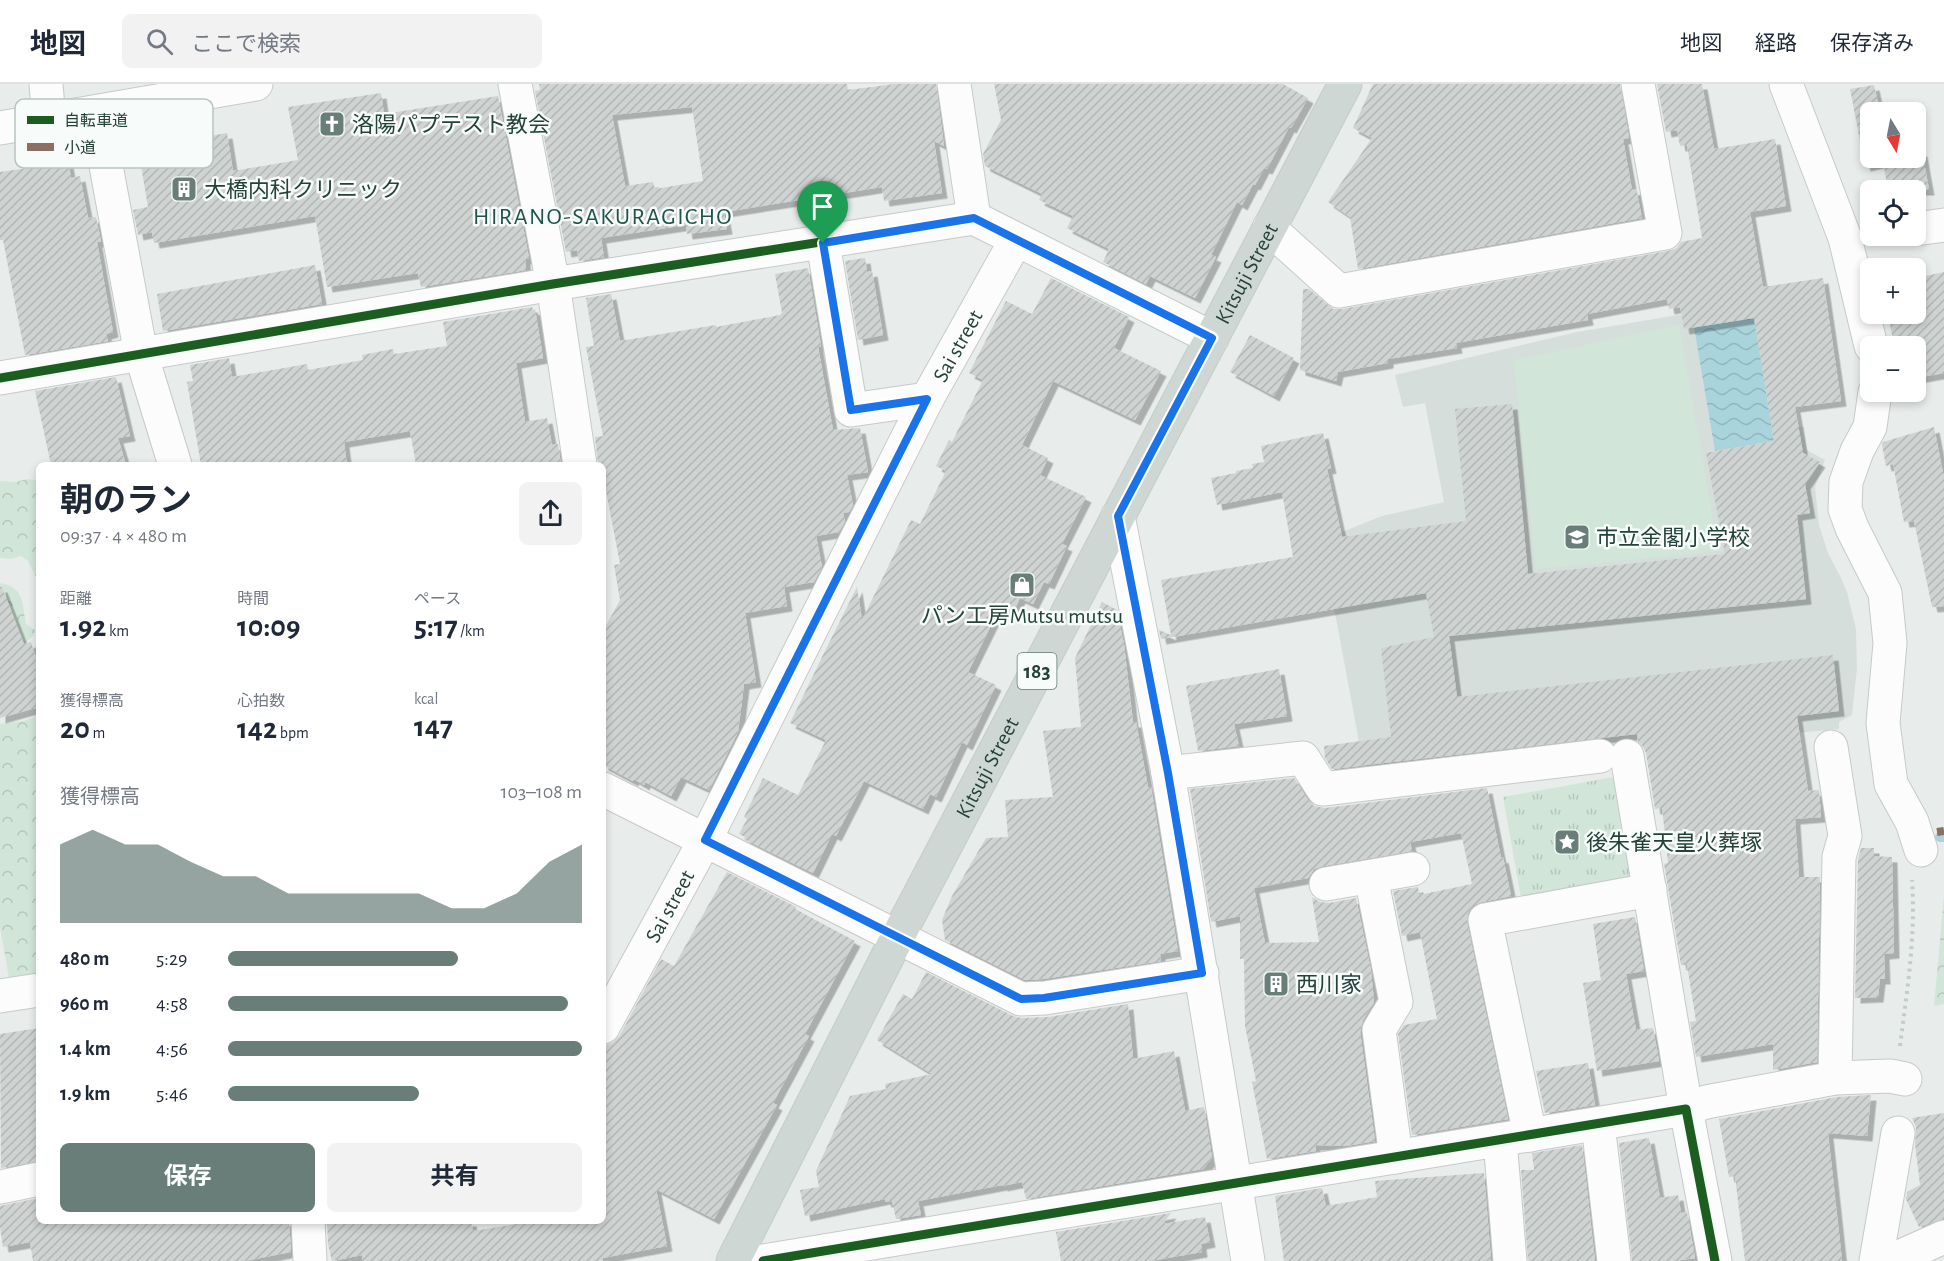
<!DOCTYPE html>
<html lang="ja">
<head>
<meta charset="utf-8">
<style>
	:root { --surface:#fff; --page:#f2f2f3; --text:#1f2937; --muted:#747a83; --line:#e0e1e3; --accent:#697e78 }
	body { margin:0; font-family:"Alegreya Sans","Noto Sans JP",sans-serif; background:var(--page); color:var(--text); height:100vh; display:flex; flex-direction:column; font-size:22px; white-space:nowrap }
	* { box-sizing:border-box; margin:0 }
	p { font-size:20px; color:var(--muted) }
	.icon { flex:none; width:33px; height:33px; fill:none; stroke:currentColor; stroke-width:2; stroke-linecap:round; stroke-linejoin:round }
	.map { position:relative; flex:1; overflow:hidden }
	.side { position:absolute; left:36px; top:378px; width:570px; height:762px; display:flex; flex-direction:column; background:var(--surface); border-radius:9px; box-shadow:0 3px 9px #0003 }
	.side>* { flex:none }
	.needle { width:39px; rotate:170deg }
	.fabs { position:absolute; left:1860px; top:18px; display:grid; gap:12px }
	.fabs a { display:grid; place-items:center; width:66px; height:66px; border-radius:9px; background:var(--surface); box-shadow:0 3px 9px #0003; font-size:30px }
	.pin { position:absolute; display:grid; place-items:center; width:51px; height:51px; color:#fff; margin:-62px -26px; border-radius:50% 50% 50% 0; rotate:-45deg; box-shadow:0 0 6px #0007 }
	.pin .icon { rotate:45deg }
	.round { display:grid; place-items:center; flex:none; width:63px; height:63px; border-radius:9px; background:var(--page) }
	.summary { display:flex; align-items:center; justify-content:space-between; height:102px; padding:0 24px }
	h1 { font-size:33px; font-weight:700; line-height:45px }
	.metrics { display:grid; grid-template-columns:repeat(3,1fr); gap:9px; height:102px; padding:6px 24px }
	.metrics div { display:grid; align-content:center }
	.metrics b { font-size:30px; font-weight:700 }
	.metrics small { font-size:16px; font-weight:400 }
	.metrics p { font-size:16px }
	.chart { height:168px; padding:12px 24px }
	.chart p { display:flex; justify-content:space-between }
	.chart svg { width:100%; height:108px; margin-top:6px; fill:var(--accent); opacity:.7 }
	.primary-button { display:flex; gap:12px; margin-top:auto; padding:12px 24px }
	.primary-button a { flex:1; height:69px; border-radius:9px; background:var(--accent); color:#fff; font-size:24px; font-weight:700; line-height:69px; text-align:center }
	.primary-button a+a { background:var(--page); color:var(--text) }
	ul { padding:0 24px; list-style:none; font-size:20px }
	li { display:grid; grid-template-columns:96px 72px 1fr; align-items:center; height:45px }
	li i { height:15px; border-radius:8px; background:var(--accent) }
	header { display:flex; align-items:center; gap:36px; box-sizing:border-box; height:84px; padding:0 30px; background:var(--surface); border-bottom:2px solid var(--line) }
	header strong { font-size:28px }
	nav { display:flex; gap:33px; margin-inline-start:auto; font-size:21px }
	.search { width:420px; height:54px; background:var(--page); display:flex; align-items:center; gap:15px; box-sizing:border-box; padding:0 21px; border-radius:9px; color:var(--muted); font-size:22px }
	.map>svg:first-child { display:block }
	.built { fill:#d6dedb }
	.grass { fill:url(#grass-tufts) }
	.forest { fill:url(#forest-crowns) }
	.pitch { fill:#d1e6d8 }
	.water { fill:url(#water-waves) }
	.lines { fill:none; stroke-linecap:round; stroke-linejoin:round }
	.stream { stroke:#a9d4db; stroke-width:10 }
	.building { fill:url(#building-hatch); fill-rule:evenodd; filter:url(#shadow) }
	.minor-casing { stroke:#c5cac8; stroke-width:35 }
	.major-casing { stroke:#c3ccc9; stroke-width:35 }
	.path { stroke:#c3ccca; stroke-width:4; stroke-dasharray:3 4.5; stroke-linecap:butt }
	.minor { stroke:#fcfcfc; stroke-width:33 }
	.major { stroke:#cfd7d5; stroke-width:33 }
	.quiet { stroke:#8d6e63; stroke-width:8; stroke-dasharray:15 8; stroke-linecap:butt }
	.cycleway-casing { stroke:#f7fbf9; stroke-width:13 }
	.cycleway { stroke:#1b5e20; stroke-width:9 }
	.route-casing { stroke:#fff; stroke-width:12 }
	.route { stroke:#1a73e8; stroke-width:8 }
	.labels { text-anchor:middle; stroke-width:5; stroke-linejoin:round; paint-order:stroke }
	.shield { fill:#f7fbf9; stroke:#637a73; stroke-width:1.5 }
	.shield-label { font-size:21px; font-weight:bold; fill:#24423a }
	.poi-label { font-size:22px; fill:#24423a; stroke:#f7fbf9; text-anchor:start }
	.street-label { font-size:22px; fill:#24423a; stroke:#f7fbf9 }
	.neighbourhood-label { font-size:24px; letter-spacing:1.5px; fill:#1f5548; stroke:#f7fbf9 }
	.key { fill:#f7fbf9; stroke:#b8c4c0; stroke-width:1.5 }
	.key-label { font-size:16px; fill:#24423a }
</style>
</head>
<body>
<header>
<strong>地図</strong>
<div class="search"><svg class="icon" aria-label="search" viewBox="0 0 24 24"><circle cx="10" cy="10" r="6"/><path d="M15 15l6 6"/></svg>ここで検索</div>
<nav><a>地図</a><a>経路</a><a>保存済み</a></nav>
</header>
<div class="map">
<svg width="1944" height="1177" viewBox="0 0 1944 1177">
	<defs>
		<pattern id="grass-tufts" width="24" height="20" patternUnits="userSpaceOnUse" patternTransform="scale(1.5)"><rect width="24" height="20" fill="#d1e6d8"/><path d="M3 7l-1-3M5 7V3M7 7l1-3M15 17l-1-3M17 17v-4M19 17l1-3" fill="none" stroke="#b3c6ba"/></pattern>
		<pattern id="forest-crowns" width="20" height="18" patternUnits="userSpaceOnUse" patternTransform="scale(1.5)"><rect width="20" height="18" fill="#d1e6d8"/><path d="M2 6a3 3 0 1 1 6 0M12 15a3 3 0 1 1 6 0" fill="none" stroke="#b3c6ba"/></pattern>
		<pattern id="water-waves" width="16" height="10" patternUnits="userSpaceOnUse" patternTransform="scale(1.5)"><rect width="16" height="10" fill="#a9d4db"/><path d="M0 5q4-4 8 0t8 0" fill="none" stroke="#91b7bd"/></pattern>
		<pattern id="building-hatch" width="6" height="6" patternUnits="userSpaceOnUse" patternTransform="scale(1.5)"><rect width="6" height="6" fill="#cfd4d2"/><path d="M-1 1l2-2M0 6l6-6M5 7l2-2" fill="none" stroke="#b2b7b5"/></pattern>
		<filter id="shadow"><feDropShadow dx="5.5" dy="5.5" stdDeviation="0" flood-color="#0004"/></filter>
	</defs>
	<rect width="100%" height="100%" fill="#e8edeb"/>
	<!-- built -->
	<path class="built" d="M1767,216L1786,341L1804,343L1807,366L1825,376L1815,403L1819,441L1828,469L1841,494L1847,508L1856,545L1857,584L1852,631L1839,638V645L1365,690L1322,459L1342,448L1382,432L1444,418L1425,319L1403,323L1395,291L1577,248Z"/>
	<!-- grass -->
	<path class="grass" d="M1614,693L1632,800L1522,819L1503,713Z"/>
	<!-- forest -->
	<path class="forest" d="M28,395L39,397V499L28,477L21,472L11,475L0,474V397L15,398Z
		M0,499C25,503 22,520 26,540L35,546L33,552L25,559L20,557L14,546L17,543L9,522H6L0,516Z
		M39,631V890L9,894L0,843V640L24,637Z
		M1944,811V920L1934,922Z"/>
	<!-- pitch -->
	<path class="pitch" d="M1679,241L1714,443L1722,467L1536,485L1514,276Z"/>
	<!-- water -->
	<path class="water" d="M1754,234L1774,357L1715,367L1694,243Z"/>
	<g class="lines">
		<!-- stream -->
		<path class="stream" d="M1940,753H1944"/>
	</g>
	<!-- building -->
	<path class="building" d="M539,0H847L848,6L894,0H936L944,62L934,57L942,109L884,117L882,103L724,128L727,145L687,150L686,141L601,154L604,173L579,177L577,166L566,168L535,7L540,6ZM692,23L703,97L655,105L653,98L625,102L612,31Z
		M994,0H1283L1308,14L1291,44L1289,43L1267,85L1264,84L1255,101L1253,100L1242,121L1237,118L1211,171L1216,173L1195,214L1150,192L1146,200L1103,178L1109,165L1067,144L1073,132L1039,116L1042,110L985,82L983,70L1001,36Z
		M1373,0H1620L1629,54L1623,55L1632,106L1636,105L1642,134L1358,185L1350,133L1328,118L1372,54L1353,44Z
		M1657,0H1702L1714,65L1775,55L1786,122L1750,128L1763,203L1823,194L1841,317L1795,323L1803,369L1820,378L1805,400L1810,429L1797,431L1806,515L1449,552L1457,613L1833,571L1839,627L1797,632L1808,707L1819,706L1821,733L1795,735L1799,793H1820L1817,978L1773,986V960L1696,973L1690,938L1696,937L1687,881H1681L1664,780L1668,779L1662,724L1655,725L1646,669L1642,661L1638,657L1637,650L1332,685L1325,674L1324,662L1391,653L1381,564L1434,553L1426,509L1161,555L1159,546L1171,551L1161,496L1293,473L1282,408L1217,421L1211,394L1236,389V387L1253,384L1252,380L1264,378L1261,362L1323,349L1331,384L1327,385L1342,453L1466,437L1455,325L1512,320L1528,490L1725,470L1706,369L1774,357L1754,234L1684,245L1680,223L1669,225L1667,215L1587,230L1588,236L1456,259L1457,264L1388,275V279L1338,288L1336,297L1300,286L1303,205H1309L1333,225H1342L1668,167L1677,164L1681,158L1702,154L1687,61L1680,62L1677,46L1666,48Z
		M1874,1L1880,28H1870V74H1916V68L1922,67L1929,106H1888L1883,78L1865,82L1850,5Z
		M381,9L384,30L498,12L529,174L525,175L526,186L421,203L418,189L327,203L315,132L154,159L152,148L138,151L133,126L148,123L138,64L227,49L233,87L298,76L288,23Z
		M68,78L71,94L80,92L88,134L96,133L101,158H97L113,248L106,250L108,257L25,271L3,156H0V88Z
		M865,174L867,188L872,187L883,251L858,256L845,177Z
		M315,181L322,220L163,247L157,210Z
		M808,184L821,262L818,263L833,346L860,344L868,388L847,391L853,421L849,428L843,429L845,437L839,448L816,452L822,483L814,498L784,503L787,522L745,529L756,598L744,600L738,648L709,706L681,693L671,712L645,698L644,701L634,695L633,697L603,681V547L620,516L614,481L620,480L603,391V381H598L595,353L603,352L586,263L594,262L586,214L611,210L620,257L716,241V243L780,231L782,229L775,190Z
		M1944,188V289L1916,294V262H1894L1888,230H1916V194Z
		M1051,194L1129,233L1114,264L1161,287L1135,336L1053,297L1022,361L1048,374L1040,391L1086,413L1062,460L1067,462L1049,500L1044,498L1033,520L1020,514L1011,533L998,527L968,588L996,601L967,661L962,658L936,713L930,710L923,725L864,697L836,752L832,750L813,789L744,755L745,753L739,750L747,735L744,733L763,694L798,711L826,656L790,639L823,571L857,503L862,536L911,436L920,440L946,387L936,382L949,356L952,358L983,296L969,289L1006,217L1032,230Z
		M532,223L533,226L535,225L543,274L516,279L525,338L547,334L552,361L558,360L561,381H416L410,347L344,358L347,381H201L187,298L193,297L190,281L229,274L232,293L307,280L308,286L363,276L362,271L393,265L394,270L447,262L443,238Z
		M1250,251L1294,274L1274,312L1230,288Z
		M116,293L130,352L118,354L126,381H51L35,307Z
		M1934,343L1944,394V522L1932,523L1914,437L1904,438L1893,380L1886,382L1882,361L1883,358Z
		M0,503H2L24,560L31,558L39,583V623L0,634Z
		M1102,518L1117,526L1124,561L1133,638H1136L1148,703H1151L1178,867L1160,870L1161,877L1043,895L1025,896L945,856L942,836L952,812L986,754L1008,753L1005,716L1053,713L1043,647L1081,643L1075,574Z
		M1279,585L1287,632L1234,640L1239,662L1198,667L1186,602Z
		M1294,694L1308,716L1314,722L1325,724L1487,704L1501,774L1503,773L1511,812L1482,818L1473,821L1468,829L1467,839L1508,1035L1412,1051L1398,950L1404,941L1437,935L1420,848L1402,852L1393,807L1418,803L1419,811L1472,800L1461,749L1410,758L1412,767L1323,782L1314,785L1308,794L1254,804L1265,859L1319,858L1312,813L1320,818L1329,819L1356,814L1371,887L1374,918L1363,936L1360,948L1375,1057L1346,1062L1315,1061L1316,1067L1267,1075L1252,998L1256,997L1245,942L1244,875H1240V832L1211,838L1190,705Z
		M1861,764H1874V772L1892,773L1894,869L1884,870L1885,895H1880L1878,913L1855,914L1858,776Z
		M727,788L796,823L795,825L855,857L805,950L809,952L773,1019L777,1021L714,1135L656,1105L667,1162L602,1174L603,1177H363L362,1171L332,1177L328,1160L327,1137H471L473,1147L536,1137H603V962L612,959L620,951L661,875L674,882Z
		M1635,833L1644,887L1626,890L1636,946L1653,944L1659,977L1597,987L1583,899L1601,896L1593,840Z
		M926,888L1013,932L1021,934L1048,933L1128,920L1133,975L1174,967L1185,1027L1204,1023L1212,1074L1203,1085L1026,1115L1022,1098L1002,1102V1101L918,1117L921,1131L896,1135L892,1117L886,1118L885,1115L805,1132L800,1106L819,1103L816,1087L850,1012L886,1005L885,1000L932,990L877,956L903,910L912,915Z
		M39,944V1077L1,1084L0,950Z
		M1588,979L1595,1021L1545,1029L1536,987Z
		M1871,1011L1867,1052L1828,1049L1842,1177H1745L1735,1092L1729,1093L1719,1035L1837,1013Z
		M1944,1029V1135L1919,1143L1906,1115L1907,1108L1920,1101L1915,1060L1916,1043L1912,1034Z
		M1649,1054L1660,1114L1678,1111L1681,1129L1687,1128L1695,1174L1675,1177H1632L1619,1059Z
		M1582,1061L1595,1177H1528L1521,1086H1534L1532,1069Z
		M1484,1089L1491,1177H1284L1275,1112L1322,1104L1326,1122L1377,1113L1375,1097Z
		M39,1114V1137H289L291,1168L244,1177H33L30,1158L3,1163L0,1143V1122Z
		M1171,1129L1163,1140L1205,1133L1210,1158L1201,1160L1202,1168L1150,1177H1061L1056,1148Z"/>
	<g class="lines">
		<!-- minor casing -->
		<g class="minor-casing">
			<g id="minor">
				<path d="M46,0L49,36"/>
				<path d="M515,0L553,200L580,381"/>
				<path d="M954,0L974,134"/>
				<path d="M1786,0L1845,154L1871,262"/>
				<path d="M96,28L141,270L175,381"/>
				<path d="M0,44L256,0"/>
				<path d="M1269,144L1339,207L1665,149L1638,0"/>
				<path d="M1923,144L1944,141"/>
				<path d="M823,159L851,326L927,315"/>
				<path d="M0,294L553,200L974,134L1212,254"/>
				<path d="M1875,308L1870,343L1857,367L1846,398L1845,425L1852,444L1885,509L1890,559L1883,639L1891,700L1912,738L1921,766"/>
				<path d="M1118,432L1168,689L1248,1177"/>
				<path d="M1831,663L1845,752L1839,773L1835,994"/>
				<path d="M1627,672L1686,1025L1715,1177"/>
				<path d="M1168,689L1303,674L1323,705L1600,672"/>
				<path d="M603,705L1021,915L1045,914L1202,889"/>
				<path d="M1371,793L1396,918L1379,946L1396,1073"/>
				<path d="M1326,800L1413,785"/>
				<path d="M0,912L39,906"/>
				<path id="s1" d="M603,943L705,756L927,315L1016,156"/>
				<path d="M1598,1040L1614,1177"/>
				<path d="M1530,1051L1485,836L1650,806"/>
				<path d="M1500,1056L1510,1177"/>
				<path d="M0,1103L39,1095"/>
				<path d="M308,1137L310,1177"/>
				<path d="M763,1177L1686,1025L1706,1018L1835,994L1890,992L1905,995"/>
				<path d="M1876,1177L1898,1049"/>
				<path d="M1890,1177L1944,1153"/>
			</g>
		</g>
		<!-- major casing -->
		<g class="major-casing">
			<g id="major">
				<path id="s2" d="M733,1177L897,854L1345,0"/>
			</g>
		</g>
		<!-- path -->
		<path class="path" d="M1900,962C1907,907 1916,852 1912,796"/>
		<!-- minor -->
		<use href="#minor" class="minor"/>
		<!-- major -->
		<use href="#major" class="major"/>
		<!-- quiet -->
		<path class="quiet" d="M1937,748L1944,747"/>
		<!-- cycleway casing -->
		<g class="cycleway-casing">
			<path id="cycleway" d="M0,294L553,200L974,134L1212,254
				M763,1177L1686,1025L1715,1177"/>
		</g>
		<!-- cycleway -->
		<use href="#cycleway" class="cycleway"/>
	</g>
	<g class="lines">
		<!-- route casing -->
		<g class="route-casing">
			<path id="route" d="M974,134L1212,254L1118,432L1168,689L1202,889L1044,914L1021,915L705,756L927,315L851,326L823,159Z"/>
		</g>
		<!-- route -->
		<use href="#route" class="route"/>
	</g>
	<!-- icons -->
	<defs>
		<g id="church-square" transform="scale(1.35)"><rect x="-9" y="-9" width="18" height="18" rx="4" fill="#697e78" stroke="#f7fbf9"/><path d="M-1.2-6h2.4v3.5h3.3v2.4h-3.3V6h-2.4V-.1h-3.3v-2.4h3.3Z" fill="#fff"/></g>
		<g id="building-square" transform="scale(1.35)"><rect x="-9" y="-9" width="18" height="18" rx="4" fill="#697e78" stroke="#f7fbf9"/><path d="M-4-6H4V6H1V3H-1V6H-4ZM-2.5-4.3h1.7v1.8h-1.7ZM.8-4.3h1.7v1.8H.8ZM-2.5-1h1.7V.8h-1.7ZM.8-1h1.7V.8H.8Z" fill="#fff"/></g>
		<g id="school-square" transform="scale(1.35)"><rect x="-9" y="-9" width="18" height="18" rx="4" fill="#697e78" stroke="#f7fbf9"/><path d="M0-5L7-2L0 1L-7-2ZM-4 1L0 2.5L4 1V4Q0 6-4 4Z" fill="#fff"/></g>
		<g id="shop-square" transform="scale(1.35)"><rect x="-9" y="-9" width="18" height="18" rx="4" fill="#697e78" stroke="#f7fbf9"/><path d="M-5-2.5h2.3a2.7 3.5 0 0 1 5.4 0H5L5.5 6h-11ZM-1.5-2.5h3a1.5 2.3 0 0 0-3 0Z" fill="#fff"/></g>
		<g id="sight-square" transform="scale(1.35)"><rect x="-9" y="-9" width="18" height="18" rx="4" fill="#697e78" stroke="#f7fbf9"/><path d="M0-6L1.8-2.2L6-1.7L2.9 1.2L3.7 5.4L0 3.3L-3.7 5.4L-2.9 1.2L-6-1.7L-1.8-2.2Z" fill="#fff"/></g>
	</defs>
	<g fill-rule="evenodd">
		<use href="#church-square" x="332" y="40"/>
		<use href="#building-square" x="184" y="105"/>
		<use href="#school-square" x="1577" y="453"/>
		<use href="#shop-square" x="1022" y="501"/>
		<use href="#sight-square" x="1567" y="758"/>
		<use href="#building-square" x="1276" y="900"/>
	</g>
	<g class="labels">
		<!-- shield labels -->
		<rect class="shield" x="1017.5" y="569" width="39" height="36" rx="4.5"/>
		<g class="shield-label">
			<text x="1037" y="594">183</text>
		</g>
		<!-- poi labels -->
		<g class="poi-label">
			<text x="352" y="48">洛陽パプテスト教会</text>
			<text x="204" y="113">大橋内科クリニック</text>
			<text x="1596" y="461">市立金閣小学校</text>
			<text x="1022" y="539" text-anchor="middle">パン工房Mutsu mutsu</text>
			<text x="1586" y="766">後朱雀天皇火葬塚</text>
			<text x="1296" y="908">西川家</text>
		</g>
		<!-- street labels -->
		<g class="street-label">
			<text dy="8" stroke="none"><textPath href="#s2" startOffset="1113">Kitsuji Street</textPath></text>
			<text dy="8" stroke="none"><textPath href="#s1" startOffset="768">Sai street</textPath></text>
			<text dy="8" stroke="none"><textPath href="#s2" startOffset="555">Kitsuji Street</textPath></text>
			<text dy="8" stroke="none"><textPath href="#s1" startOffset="138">Sai street</textPath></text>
		</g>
		<!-- neighbourhood labels -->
		<g class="neighbourhood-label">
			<text x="603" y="140">HIRANO-SAKURAGICHO</text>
		</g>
	</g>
	<!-- legend -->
	<rect x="15" y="15" width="198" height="69" rx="9" class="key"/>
	<rect x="27" y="32" width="27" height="8" fill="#1b5e20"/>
	<rect x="27" y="59" width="27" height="8" fill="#8d6e63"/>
	<g class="key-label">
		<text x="64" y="42">自転車道</text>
		<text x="64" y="69">小道</text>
	</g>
</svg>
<div class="fabs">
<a><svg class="needle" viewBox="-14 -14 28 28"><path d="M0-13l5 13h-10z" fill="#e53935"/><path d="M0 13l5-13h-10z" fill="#747a83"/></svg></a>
<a><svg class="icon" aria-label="locate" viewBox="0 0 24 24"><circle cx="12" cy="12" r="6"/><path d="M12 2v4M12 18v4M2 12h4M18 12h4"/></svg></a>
<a>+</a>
<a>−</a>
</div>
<div class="pin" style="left:823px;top:159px;background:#1e9e55"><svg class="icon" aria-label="arrive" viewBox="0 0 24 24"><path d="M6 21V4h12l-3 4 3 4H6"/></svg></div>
<section class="side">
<div class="summary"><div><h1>朝のラン</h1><p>09:37 · 4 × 480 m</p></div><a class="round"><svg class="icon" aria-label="share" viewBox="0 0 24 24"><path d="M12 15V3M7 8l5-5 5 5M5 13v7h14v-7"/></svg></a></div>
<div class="metrics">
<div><p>距離</p><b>1.92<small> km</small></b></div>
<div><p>時間</p><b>10:09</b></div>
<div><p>ペース</p><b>5:17<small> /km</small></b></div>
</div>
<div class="metrics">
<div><p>獲得標高</p><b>20<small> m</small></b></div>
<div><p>心拍数</p><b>142<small> bpm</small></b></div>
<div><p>kcal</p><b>147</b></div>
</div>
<div class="chart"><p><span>獲得標高</span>103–108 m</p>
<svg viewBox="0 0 160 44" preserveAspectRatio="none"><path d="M0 44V12L10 6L20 12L30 12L40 19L50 25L60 25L70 32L80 32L90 32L100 32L110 32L120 38L130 38L140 32L150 19L160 12V44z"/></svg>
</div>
<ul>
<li><b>480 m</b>5:29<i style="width:65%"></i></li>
<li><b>960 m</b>4:58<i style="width:96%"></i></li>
<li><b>1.4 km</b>4:56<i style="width:100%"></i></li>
<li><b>1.9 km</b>5:46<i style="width:54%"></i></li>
</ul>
<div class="primary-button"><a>保存</a><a>共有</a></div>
</section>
</div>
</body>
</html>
